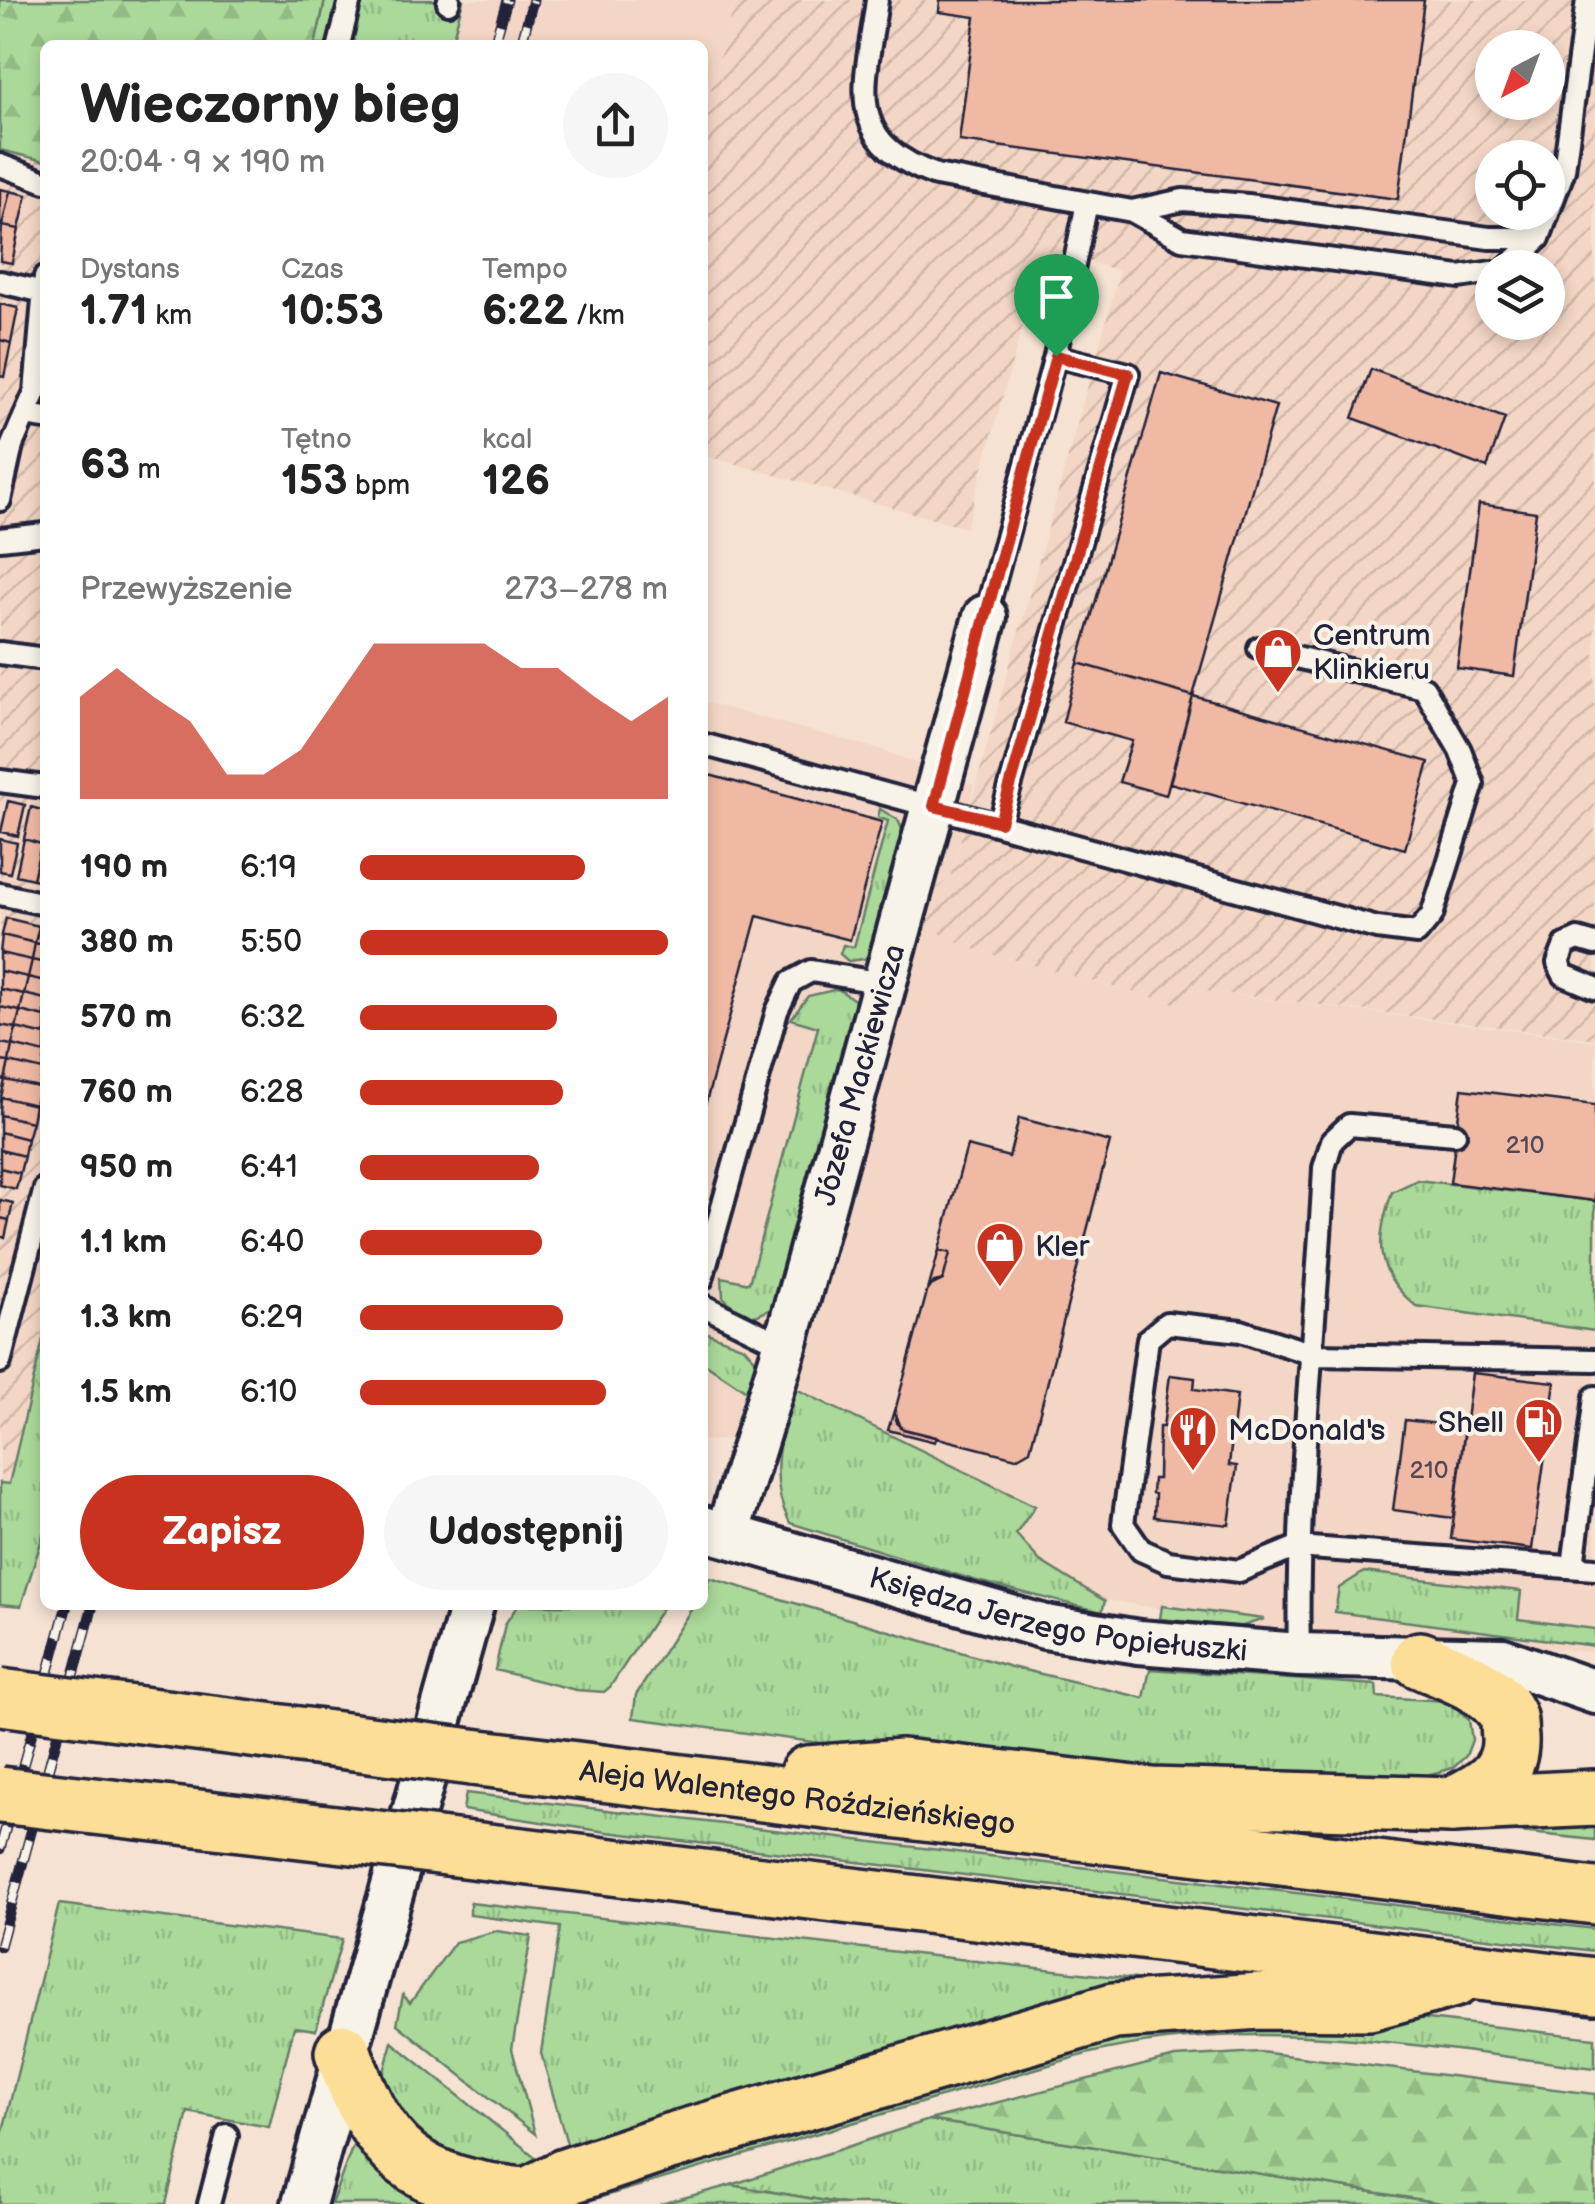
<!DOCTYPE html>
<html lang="pl">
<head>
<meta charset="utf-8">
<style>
	:root { --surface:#fff; --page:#f6f6f6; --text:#222; --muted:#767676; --accent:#c8321e }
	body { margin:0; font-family:"Balsamiq Sans",sans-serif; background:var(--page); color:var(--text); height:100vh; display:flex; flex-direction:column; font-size:38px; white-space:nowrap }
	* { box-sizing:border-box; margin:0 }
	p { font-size:32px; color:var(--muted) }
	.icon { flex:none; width:55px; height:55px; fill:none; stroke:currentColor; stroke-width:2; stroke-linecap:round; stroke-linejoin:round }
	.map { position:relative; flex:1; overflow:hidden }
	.side { position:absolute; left:40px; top:40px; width:668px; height:1570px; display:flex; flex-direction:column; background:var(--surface); border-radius:15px; box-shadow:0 5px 15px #0003 }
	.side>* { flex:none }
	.needle { width:65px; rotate:221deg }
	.tools { position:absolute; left:1475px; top:30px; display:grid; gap:20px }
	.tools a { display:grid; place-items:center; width:90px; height:90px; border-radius:50%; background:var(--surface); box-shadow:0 5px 15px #0003; font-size:50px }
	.pin { position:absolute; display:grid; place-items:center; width:85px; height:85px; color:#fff; margin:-102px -42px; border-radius:50% 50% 50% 0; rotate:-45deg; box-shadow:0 0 10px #0007 }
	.pin .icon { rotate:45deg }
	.round { display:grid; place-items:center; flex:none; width:105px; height:105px; border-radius:52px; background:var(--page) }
	.summary { display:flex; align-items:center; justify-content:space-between; height:170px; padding:0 40px }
	h1 { font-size:55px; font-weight:700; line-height:75px }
	.stats { display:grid; grid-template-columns:repeat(3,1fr); gap:15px; height:170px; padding:10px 40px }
	.stats div { display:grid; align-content:center }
	.stats b { font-size:42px; font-weight:700 }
	.stats small { font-size:28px; font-weight:400 }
	.stats p { font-size:28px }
	.chart { height:280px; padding:20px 40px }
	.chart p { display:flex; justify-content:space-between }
	.chart svg { width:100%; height:180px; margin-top:10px; fill:var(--accent); opacity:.7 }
	.button { display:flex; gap:20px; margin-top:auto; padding:20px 40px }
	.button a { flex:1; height:115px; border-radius:60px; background:var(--accent); color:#fff; font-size:40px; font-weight:700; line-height:115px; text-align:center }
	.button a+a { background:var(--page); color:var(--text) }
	ul { padding:0 40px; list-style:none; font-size:32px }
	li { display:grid; grid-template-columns:160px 120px 1fr; align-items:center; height:75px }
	li i { height:25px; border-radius:12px; background:var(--accent) }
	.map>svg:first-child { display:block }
	.built { fill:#f3d6c5 }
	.industrial { fill:url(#industrial-furrows); fill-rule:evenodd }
	.grass { fill:url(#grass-tufts); stroke:#667e6a; stroke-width:2.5 }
	.forest { fill:url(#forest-firs); stroke:#667e6a; stroke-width:2.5 }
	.building { fill:#efb9a3; stroke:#22223b; stroke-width:2.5 }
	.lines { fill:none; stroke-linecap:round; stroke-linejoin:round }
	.service-casing { stroke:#22223b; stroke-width:28 }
	.minor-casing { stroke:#22223b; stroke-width:50 }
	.motorway-casing { stroke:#22223b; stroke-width:62 }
	.service { stroke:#f7f3e8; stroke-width:20 }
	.minor { stroke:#f7f3e8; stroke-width:42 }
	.motorway { stroke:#fcde96; stroke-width:55 }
	.rail-casing { stroke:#22223b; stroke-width:11 }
	.rail { stroke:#f7f3e8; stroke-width:8; stroke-dasharray:22; stroke-linecap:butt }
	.motorway-bridge-casing { stroke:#22223b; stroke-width:62; stroke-linecap:butt }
	.motorway-bridge { stroke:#fcde96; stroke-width:55 }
	.route-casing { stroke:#fff; stroke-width:20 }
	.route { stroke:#c8321e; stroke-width:12 }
	.labels { text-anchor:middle; stroke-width:8; stroke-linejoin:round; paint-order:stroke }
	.number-label { font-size:25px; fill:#554855 }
	.poi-label { font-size:30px; fill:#22223b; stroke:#f7f3e8; text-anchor:start }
	.street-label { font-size:30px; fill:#22223b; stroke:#f7f3e8 }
</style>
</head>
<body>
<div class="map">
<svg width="1595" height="2204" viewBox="0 0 1595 2204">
	<defs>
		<pattern id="industrial-furrows" width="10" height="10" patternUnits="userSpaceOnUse" patternTransform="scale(2.5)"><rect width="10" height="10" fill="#f3d6c5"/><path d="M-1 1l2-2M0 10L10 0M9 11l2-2" fill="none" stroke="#d0b7aa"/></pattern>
		<pattern id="grass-tufts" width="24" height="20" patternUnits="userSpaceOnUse" patternTransform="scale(2.5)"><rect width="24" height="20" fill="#aad999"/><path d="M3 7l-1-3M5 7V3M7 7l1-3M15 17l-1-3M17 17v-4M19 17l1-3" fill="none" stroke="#92ba85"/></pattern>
		<pattern id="forest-firs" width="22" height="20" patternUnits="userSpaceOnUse" patternTransform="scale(2.5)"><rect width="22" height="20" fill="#aad999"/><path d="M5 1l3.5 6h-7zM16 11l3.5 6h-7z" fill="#92ba85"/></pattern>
	</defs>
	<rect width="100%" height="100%" fill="#f5e2d3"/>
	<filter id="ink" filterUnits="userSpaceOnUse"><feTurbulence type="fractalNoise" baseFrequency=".01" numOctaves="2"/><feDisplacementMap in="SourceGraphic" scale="20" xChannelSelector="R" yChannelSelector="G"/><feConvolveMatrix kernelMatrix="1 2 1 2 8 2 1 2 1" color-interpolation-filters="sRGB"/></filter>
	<g filter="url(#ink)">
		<!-- built -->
		<path class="built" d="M347,0H735L703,118L702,45H338Z
			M703,702L882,750L974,785L950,879L966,947L1181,1005L1188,989L1595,1041V1652L1287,1631L1033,1587L736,1439L703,1441Z"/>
		<!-- industrial -->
		<path class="industrial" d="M735,0H1595V1039L1189,989L1181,1005L966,947L926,926L937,888L950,878L1120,271L1044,249L966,528L703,455V118ZM1492,48H1548V102H1492ZM1492,158H1548V212H1492ZM1492,268H1548V322H1492Z
			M0,150L45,161V1331L8,1485L0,1483Z"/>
		<!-- grass -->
		<path class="grass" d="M325,0H463L451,45H315Z
			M880,809L898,820L905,836L872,953L864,959L848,961L840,954L843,945L854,947L888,821L878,817Z
			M838,989L859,1003L775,1307L756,1316L737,1311L723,1297L722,1277L749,1283L818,1027L791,1019L808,996Z
			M1417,1180L1595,1201V1331L1416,1306C1374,1272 1375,1241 1392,1192Z
			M45,1331V1529L21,1606L0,1604V1483L9,1484Z
			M702,1331L744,1347L758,1363L754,1396L703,1362Z
			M790,1386L1035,1506L1016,1534L1040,1561L1105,1601L1102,1612L977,1581L790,1523C766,1478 782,1433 790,1386Z
			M1364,1572L1521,1591L1518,1619L1595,1629V1646L1335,1612L1339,1588Z
			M710,1578L1011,1667L1144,1698L1150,1669L1376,1685L1377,1697L1449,1701L1469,1720L1472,1740L1466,1756L1453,1768L1386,1786L1017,1769L633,1718L636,1695L694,1605H702L703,1590Z
			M518,1605H664L610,1687L604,1692L576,1690L495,1670L505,1624Z
			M1162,1606L1264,1619L1240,1627L1160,1619Z
			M466,1793L1595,1929V1951L607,1832L463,1810Z
			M1595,1815V1840L1415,1821Z
			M470,1903L1160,1982L570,2154L541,2053L560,1927L470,1915Z
			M59,1904L342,1939L316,2030L294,2027L269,2127L188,2112L166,2204H0V2143Z
			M496,1931L531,1936L512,2049L535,2134L397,2024L403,1995L410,2003L455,1942Z
			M1401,2016L1595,2038V2068C1427,2048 1253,2013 1086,2054L588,2201L584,2189L1137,2030Z
			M392,2042L544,2164L519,2173L450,2170L379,2091Z
			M929,2120L1447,2204H844L731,2185Z
			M357,2135L463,2204H331Z"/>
		<!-- forest -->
		<path class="forest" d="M0,0H325L315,45H45V161L0,150Z
			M1260,2052L1595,2094V2204H1447L929,2120L1175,2057Z
			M731,2185L844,2204H661Z"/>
		<!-- building -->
		<path class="building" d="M940,0H1424L1398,199L959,141L975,17L939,12Z
			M0,189L10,191L2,226L0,225Z
			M10,191L27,195L19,229L2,226Z
			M2,226L19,229L12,263L0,261Z
			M0,304L18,308L11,343L0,340Z
			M0,340L11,343L4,377L0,376Z
			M1371,369L1505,418L1487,468L1353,418Z
			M1161,373L1276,406L1193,696L1078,663Z
			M1479,504L1536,512L1514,676L1457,668Z
			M1078,663L1193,696L1166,795L1119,782L1132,741L1063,722Z
			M1193,696L1429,762L1405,849L1170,783Z
			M702,773L882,822L850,940L757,916L702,1117Z
			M8,801L25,805L18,836L1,832Z
			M31,807L45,811L41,844L24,839Z
			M0,839L17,843L10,873L0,871Z
			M24,839L41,844L33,879L16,875Z
			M41,844H45V882L33,879Z
			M6,918L39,926L35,943L2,935Z
			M39,926L45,927V945L35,943Z
			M2,935L35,943L32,960L0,953Z
			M35,943L45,945V963L32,960Z
			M0,953L32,960L28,977L0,971Z
			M32,960L45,963V981L28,977Z
			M0,971L28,977L24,994L0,989Z
			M28,977L45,981V999L24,994Z
			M0,989L24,994L20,1011L0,1007Z
			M24,994L45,999V1017L20,1011Z
			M0,1007L20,1011L16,1028L0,1025Z
			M20,1011L45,1017V1035L16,1028Z
			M0,1025L16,1028L12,1045L0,1043Z
			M16,1028L45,1035V1053L12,1045Z
			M0,1043L12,1045L9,1062L0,1061Z
			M12,1045L45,1053L43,1070L9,1062Z
			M0,1061L9,1062L5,1080L0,1079Z
			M9,1062L43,1070L39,1087L5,1080Z
			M5,1080L39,1087L35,1105L1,1097Z
			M1462,1089L1595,1105V1201L1450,1183Z
			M1,1097L35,1105L32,1122L0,1115Z
			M0,1115L32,1122L27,1139L0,1132Z
			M1019,1118L1110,1142L1030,1450L1016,1458L903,1429L896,1423L895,1411L927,1292L934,1282L943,1280L950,1253L939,1250L967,1146L1009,1157Z
			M0,1132L27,1139L24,1156L0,1150Z
			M0,1150L24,1156L20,1173L0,1168Z
			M0,1168L20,1173L16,1189L0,1185Z
			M0,1200L13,1203L9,1220L0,1218Z
			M0,1218L9,1220L5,1238L0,1236Z
			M939,1250L950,1253L943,1280L929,1287Z
			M1472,1373L1555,1382L1532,1549L1451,1539Z
			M1170,1375L1195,1378L1194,1389L1237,1395L1229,1465L1237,1466L1229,1525L1154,1517L1155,1494L1152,1493L1153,1479H1158L1159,1427H1163Z
			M894,1411L900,1428L936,1437L935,1442L888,1430Z
			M1405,1420L1465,1427L1453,1518L1393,1510Z"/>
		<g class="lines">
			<!-- service casing -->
			<g class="service-casing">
				<path id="service" d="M877,0C866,84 840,140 936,175L1132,211L1182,239L1459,277L1492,272
					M448,3L449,0
					M339,45L350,0
					M0,165L45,182
					M1132,211L1183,200L1248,205L1489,238H1539
					M1506,268L1539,238L1564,170L1587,0
					M0,282L44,292
					M25,415L45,418
					M0,500L12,445L35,392L45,277
					M0,539L45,534
					M985,617L1055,356L1087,203
					M0,653L45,659
					M702,744L1377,928L1417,933L1432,915L1473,784L1460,750L1424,688L1259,648
					M0,781L45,787
					M1000,822L1128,374L1055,356
					M0,894L45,904
					M1595,944L1578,939L1565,945L1558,963L1564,975L1595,988
					M702,1279L777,1011L791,982L811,971L883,983
					M702,1305L785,1346
					M1595,1360L1315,1355L1241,1331L1167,1323L1148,1339L1123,1524L1141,1550L1168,1562L1239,1571L1297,1547L1595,1569
					M0,1362L45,1188
					M1573,1566L1595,1397
					M1299,1655C1295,1493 1316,1331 1324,1168L1332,1141L1349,1125L1455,1134
					M209,2204L227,2135"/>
			</g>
			<!-- minor casing -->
			<g class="minor-casing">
				<g id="minor">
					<path id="s1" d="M702,1528L1045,1627L1139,1642L1299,1655L1503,1660L1595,1692"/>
					<path id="s2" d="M727,1534L785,1346L985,617"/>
					<path d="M304,2204L472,1605"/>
				</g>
			</g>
			<!-- motorway casing -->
			<g class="motorway-casing">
				<g id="motorway">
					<path d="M1420,1660C1447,1672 1493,1686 1507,1715C1510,1720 1509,1732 1510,1738C1512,1776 1481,1791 1452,1805"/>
					<path id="s3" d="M472,1757L1595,1896"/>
					<path d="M808,1774L902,1767L1152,1796L1452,1805L1595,1798"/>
					<path d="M447,1847L1595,1986"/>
					<path d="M343,2052C380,2156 414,2184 523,2196"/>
					<path d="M512,2204L565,2177L669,2142L1114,2011L1260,2001L1369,2002L1454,1979"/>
				</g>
			</g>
			<!-- service -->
			<use href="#service" class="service"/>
			<!-- minor -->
			<use href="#minor" class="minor"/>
			<!-- motorway -->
			<use href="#motorway" class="motorway"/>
			<!-- rail casing -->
			<g class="rail-casing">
				<path id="rail" d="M494,45L507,0
					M521,45L533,0
					M0,1849L67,1605
					M0,1946L93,1605"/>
			</g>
			<!-- rail -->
			<use href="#rail" class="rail"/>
			<!-- motorway-bridge casing -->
			<g class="motorway-bridge-casing">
				<path id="motorway-bridge" d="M0,1697L472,1757
					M0,1795L447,1847"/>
			</g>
			<!-- motorway-bridge -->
			<use href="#motorway-bridge" class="motorway-bridge"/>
		</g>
	</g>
	<g class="lines" filter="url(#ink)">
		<!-- route casing -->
		<g class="route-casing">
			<path id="route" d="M1056,356L1128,374L1000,822L934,806Z"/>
		</g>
		<!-- route -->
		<use href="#route" class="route"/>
	</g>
	<!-- icons -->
	<defs>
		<g id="shop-pin" transform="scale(2.5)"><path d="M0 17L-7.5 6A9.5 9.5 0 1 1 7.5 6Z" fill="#c8321e" stroke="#f7f3e8"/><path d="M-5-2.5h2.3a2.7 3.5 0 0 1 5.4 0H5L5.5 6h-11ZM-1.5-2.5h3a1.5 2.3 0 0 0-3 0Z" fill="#fff"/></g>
		<g id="fuel-pin" transform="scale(2.5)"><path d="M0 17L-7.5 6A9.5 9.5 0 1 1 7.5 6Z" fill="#c8321e" stroke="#f7f3e8"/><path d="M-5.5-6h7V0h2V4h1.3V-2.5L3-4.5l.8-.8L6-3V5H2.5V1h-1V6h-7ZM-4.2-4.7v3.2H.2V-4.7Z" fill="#fff"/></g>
		<g id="restaurant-pin" transform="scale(2.5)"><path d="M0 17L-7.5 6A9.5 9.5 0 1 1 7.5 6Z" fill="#c8321e" stroke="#f7f3e8"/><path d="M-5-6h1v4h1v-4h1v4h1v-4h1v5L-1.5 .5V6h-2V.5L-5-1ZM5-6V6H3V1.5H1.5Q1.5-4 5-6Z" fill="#fff"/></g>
	</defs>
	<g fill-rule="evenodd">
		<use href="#shop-pin" x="1278" y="652"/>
		<use href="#shop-pin" x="1000" y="1246"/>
		<use href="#fuel-pin" x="1539" y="1422"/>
		<use href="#restaurant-pin" x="1193" y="1430"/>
	</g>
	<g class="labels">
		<!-- number labels -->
		<g class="number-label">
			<text x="1525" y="1153">210</text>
			<text x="1429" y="1478">210</text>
		</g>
		<!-- poi labels -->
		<g class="poi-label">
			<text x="1313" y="645">Centrum<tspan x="1313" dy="34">Klinkieru</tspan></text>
			<text x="1035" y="1256">Kler</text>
			<text x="1504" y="1432" text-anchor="end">Shell</text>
			<text x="1228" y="1440">McDonald's</text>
		</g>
		<!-- street labels -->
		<g class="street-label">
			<text dy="10" stroke="none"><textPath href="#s2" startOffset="478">Józefa Mackiewicza</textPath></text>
			<text dy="10" stroke="none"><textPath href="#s1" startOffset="368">Księdza Jerzego Popiełuszki</textPath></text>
			<text dy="10" stroke="none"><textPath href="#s3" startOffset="328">Aleja Walentego Roździeńskiego</textPath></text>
		</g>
	</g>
</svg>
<div class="tools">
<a><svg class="needle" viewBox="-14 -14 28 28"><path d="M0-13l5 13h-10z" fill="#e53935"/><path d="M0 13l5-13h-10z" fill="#767676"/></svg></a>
<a><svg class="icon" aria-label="locate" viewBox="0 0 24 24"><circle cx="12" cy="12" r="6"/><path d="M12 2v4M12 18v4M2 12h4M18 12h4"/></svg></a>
<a><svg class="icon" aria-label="layers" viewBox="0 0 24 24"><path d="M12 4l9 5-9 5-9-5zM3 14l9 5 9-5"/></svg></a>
</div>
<div class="pin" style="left:1056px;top:356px;background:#1e9e55"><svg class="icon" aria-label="arrive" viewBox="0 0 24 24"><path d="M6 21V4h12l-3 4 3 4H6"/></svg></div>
<section class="side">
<div class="summary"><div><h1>Wieczorny bieg</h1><p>20:04 · 9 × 190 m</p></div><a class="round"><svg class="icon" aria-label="share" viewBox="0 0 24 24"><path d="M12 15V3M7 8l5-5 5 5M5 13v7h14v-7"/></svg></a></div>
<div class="stats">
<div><p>Dystans</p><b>1.71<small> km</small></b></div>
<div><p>Czas</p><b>10:53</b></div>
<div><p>Tempo</p><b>6:22<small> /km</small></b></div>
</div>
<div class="stats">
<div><b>63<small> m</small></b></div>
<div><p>Tętno</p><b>153<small> bpm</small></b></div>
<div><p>kcal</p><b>126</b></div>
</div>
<div class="chart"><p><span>Przewyższenie</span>273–278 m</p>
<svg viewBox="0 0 160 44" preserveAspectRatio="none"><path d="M0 44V19L10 12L20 19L30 25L40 38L50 38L60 32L70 19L80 6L90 6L100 6L110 6L120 12L130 12L140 19L150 25L160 19V44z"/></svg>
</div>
<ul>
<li><b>190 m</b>6:19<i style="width:73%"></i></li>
<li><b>380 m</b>5:50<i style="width:100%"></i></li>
<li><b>570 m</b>6:32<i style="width:64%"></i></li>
<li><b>760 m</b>6:28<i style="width:66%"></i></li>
<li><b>950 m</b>6:41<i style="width:58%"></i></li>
<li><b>1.1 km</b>6:40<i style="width:59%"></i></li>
<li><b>1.3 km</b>6:29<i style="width:66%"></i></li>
<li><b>1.5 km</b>6:10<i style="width:80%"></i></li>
</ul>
<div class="button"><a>Zapisz</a><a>Udostępnij</a></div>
</section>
</div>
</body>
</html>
